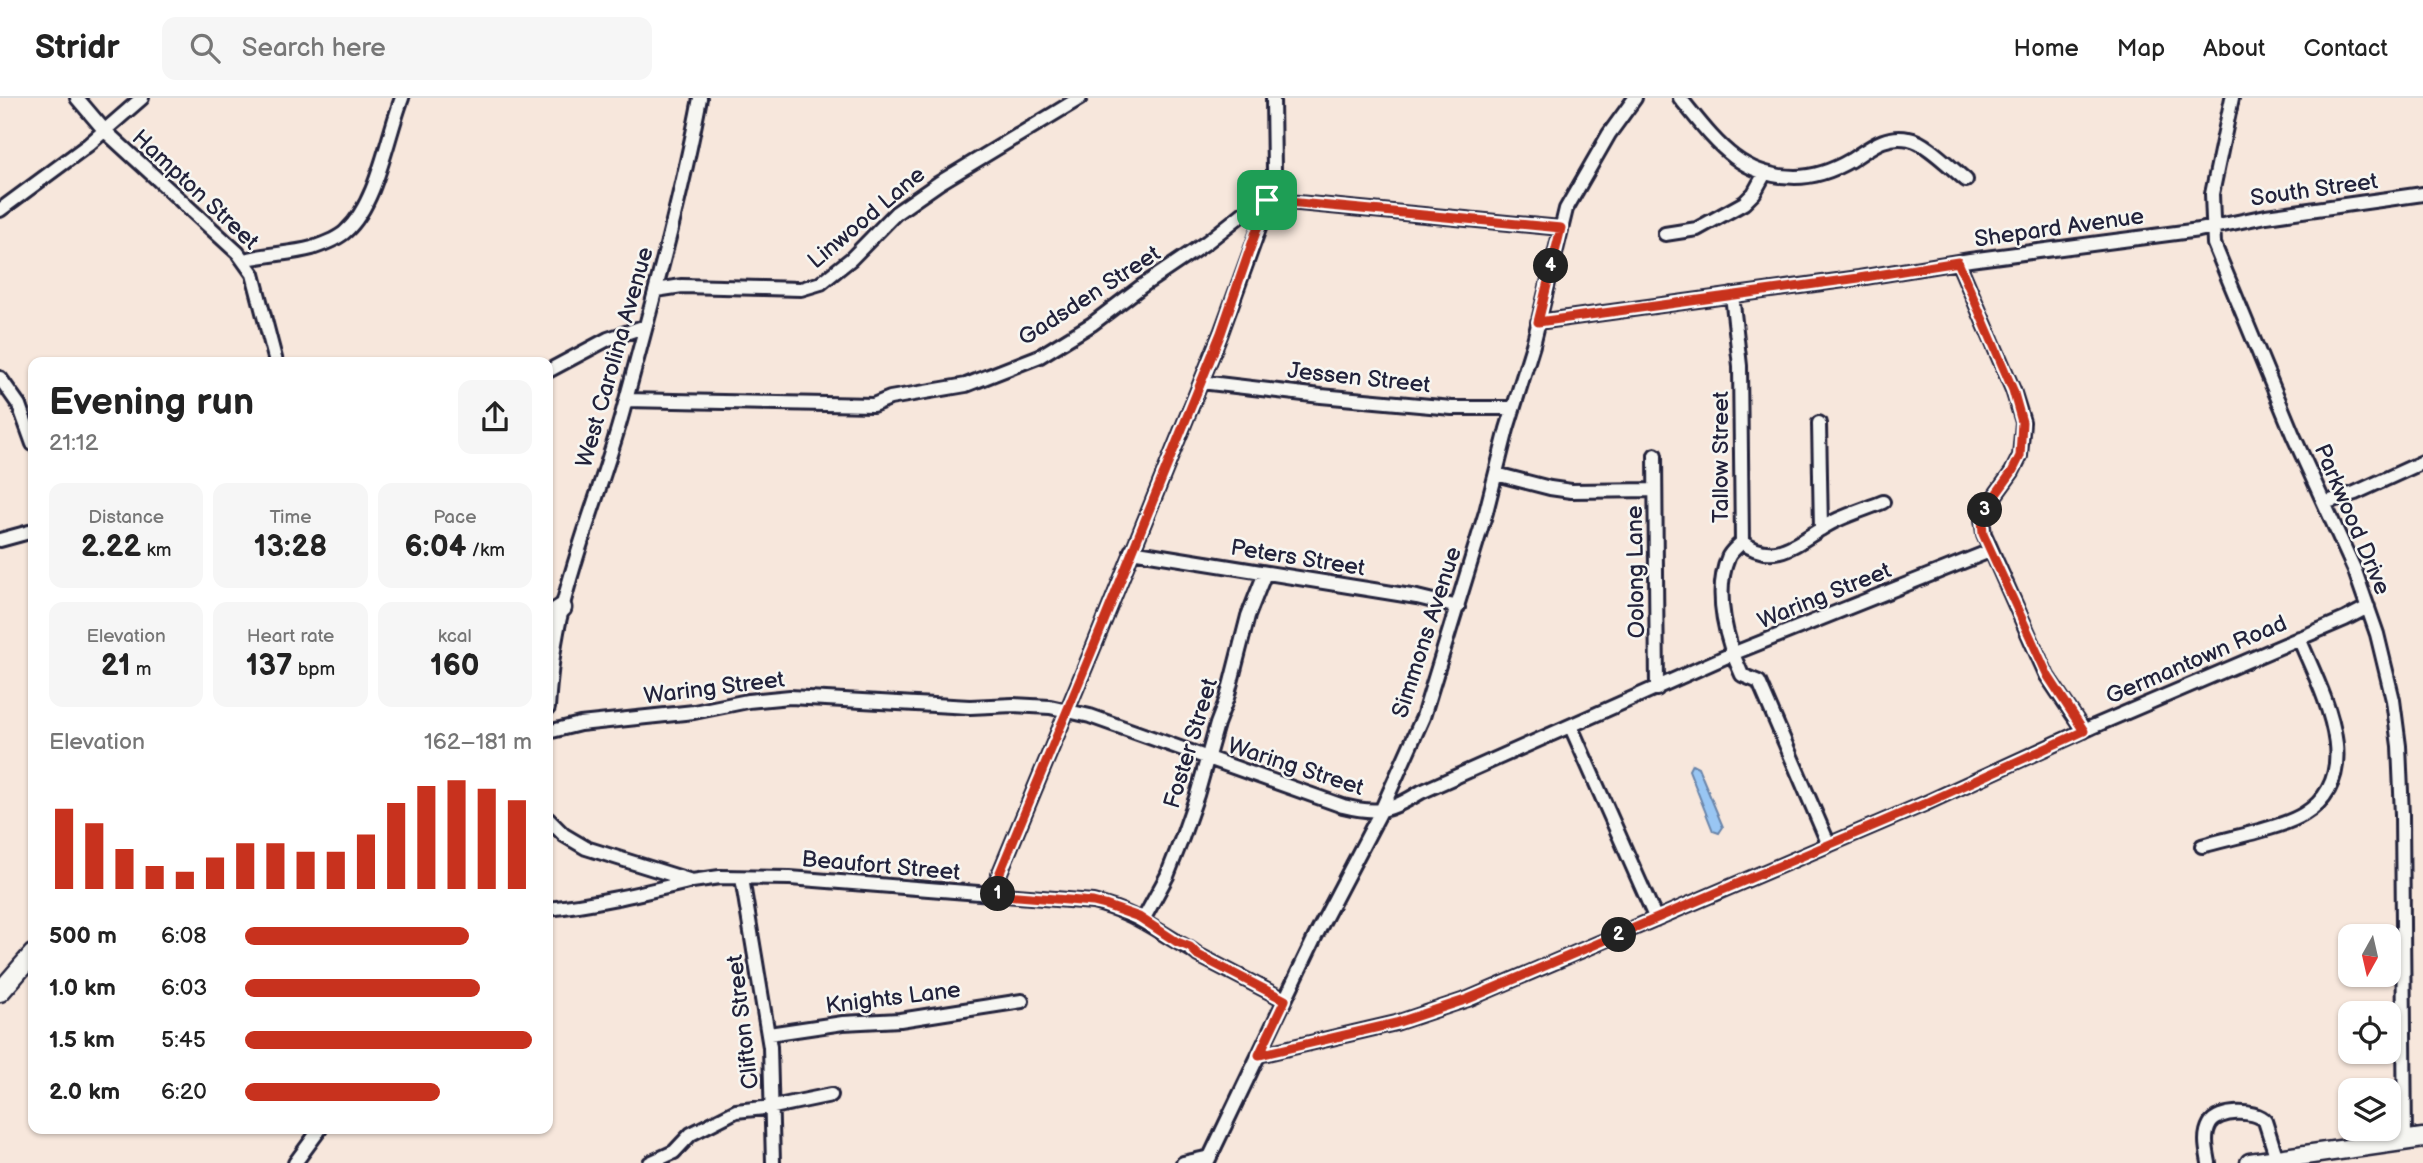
<!DOCTYPE html>
<html lang="en">
<head>
<meta charset="utf-8">
<style>
	:root { --surface:#fff; --page:#f6f6f6; --text:#222; --muted:#767676; --line:#e0e0e0; --accent:#c8321e }
	body { margin:0; font-family:"Balsamiq Sans",sans-serif; background:var(--page); color:var(--text); height:100vh; display:flex; flex-direction:column; font-size:26px; white-space:nowrap }
	* { box-sizing:border-box; margin:0 }
	p { font-size:23px; color:var(--muted) }
	.icon { flex:none; width:38px; height:38px; fill:none; stroke:currentColor; stroke-width:2; stroke-linecap:round; stroke-linejoin:round }
	.map { position:relative; flex:1; overflow:hidden }
	.details { position:absolute; left:28px; top:259px; width:525px; height:777px; display:flex; flex-direction:column; background:var(--surface); border-radius:14px; box-shadow:0 2px 5px #0004 }
	.details>* { flex:none }
	.needle { width:46px; rotate:188deg }
	.fabs { position:absolute; left:2338px; top:826px; display:grid; gap:14px }
	.fabs a { display:grid; place-items:center; width:63px; height:63px; border-radius:14px; background:var(--surface); box-shadow:0 2px 5px #0004; font-size:35px }
	.pin { position:absolute; display:grid; place-items:center; width:60px; height:60px; color:#fff; margin:-30px; border-radius:14px; box-shadow:0 4px 10px #0006 }
	.km { position:absolute; width:35px; height:35px; margin:-18px; border-radius:50%; background:#222; color:#fff; font-size:19px; line-height:35px; text-align:center }
	.round { display:grid; place-items:center; flex:none; width:74px; height:74px; border-radius:14px; background:var(--page) }
	.summary { display:flex; align-items:center; justify-content:space-between; height:119px; padding:0 21px }
	h1 { font-size:38px; font-weight:600; line-height:52px }
	.stats { display:grid; grid-template-columns:repeat(3,1fr); gap:10px; height:119px; padding:7px 21px }
	.stats div { display:grid; align-content:center; border-radius:14px; background:var(--page); text-align:center }
	.stats b { font-size:30px; font-weight:600 }
	.stats small { font-size:19px; font-weight:400 }
	.stats p { font-size:19px }
	.chart { height:196px; padding:14px 21px }
	.chart p { display:flex; justify-content:space-between }
	.chart svg { width:100%; height:126px; margin-top:7px; stroke:var(--accent); stroke-width:6 }
	ul { padding:0 21px; list-style:none; font-size:23px }
	li { display:grid; grid-template-columns:112px 84px 1fr; align-items:center; height:52px }
	li i { height:18px; border-radius:9px; background:var(--accent) }
	header { display:flex; align-items:center; gap:42px; box-sizing:border-box; height:98px; padding:0 35px; background:var(--surface); border-bottom:2px solid var(--line) }
	header strong { font-size:33px }
	nav { display:flex; gap:38px; margin-inline-start:auto; font-size:24px }
	.search { width:490px; height:63px; background:var(--page); display:flex; align-items:center; gap:18px; box-sizing:border-box; padding:0 24px; border-radius:14px; color:var(--muted); font-size:26px }
	.map>svg:first-child { display:block }
	.water { fill:#99c6f3; stroke:#6984a9; stroke-width:2 }
	.lines { fill:none; stroke-linecap:round; stroke-linejoin:round }
	.street-casing { stroke:#22223b; stroke-width:18 }
	.secondary-casing { stroke:#22223b; stroke-width:23 }
	.street { stroke:#f6f6f2; stroke-width:12 }
	.secondary { stroke:#f6f6f2; stroke-width:18 }
	.route-casing { stroke:#fff; stroke-width:14 }
	.route { stroke:#c8321e; stroke-width:9 }
	.labels { text-anchor:middle; stroke-width:5; stroke-linejoin:round; paint-order:stroke }
	.street-label { font-size:23px; fill:#22223b; stroke:#f6f6f2 }
</style>
</head>
<body>
<header>
<strong>Stridr</strong>
<div class="search"><svg class="icon" aria-label="search" viewBox="0 0 24 24"><circle cx="10" cy="10" r="6"/><path d="M15 15l6 6"/></svg>Search here</div>
<nav><a>Home</a><a>Map</a><a>About</a><a>Contact</a></nav>
</header>
<div class="map">
<svg width="2423" height="1065" viewBox="0 0 2423 1065">
	<rect width="100%" height="100%" fill="#f7e7dc"/>
	<filter id="ink" filterUnits="userSpaceOnUse"><feTurbulence type="fractalNoise" baseFrequency=".0143" numOctaves="2"/><feDisplacementMap in="SourceGraphic" scale="14" xChannelSelector="R" yChannelSelector="G"/><feConvolveMatrix kernelMatrix="1 2 1 2 8 2 1 2 1" color-interpolation-filters="sRGB"/></filter>
	<g filter="url(#ink)">
		<!-- water -->
		<path class="water" d="M1692,666L1698,669L1723,729L1719,735L1713,733L1689,672Z"/>
		<g class="lines">
			<!-- street casing -->
			<g class="street-casing">
				<path id="street" d="M77,0L105,33L238,155L253,176L276,264
					M1680,0C1713,40 1738,79 1795,79C1815,79 1834,72 1851,62C1870,50 1885,36 1909,41C1925,43 1952,71 1966,82
					M2232,0L2212,96L2214,146L2293,337L2355,473L2377,536L2393,602L2399,648L2402,717L2405,1043
					M0,112L88,47L142,0
					M1665,136L1697,131L1744,105L1754,95L1765,75
					M244,162C266,156 290,156 312,150C324,146 338,141 346,133C377,105 387,39 402,0
					M1958,164L2013,292L2023,324L2020,358L2012,374L1986,410L1982,421L1984,436L2047,578L2084,633
					M656,192L682,188L801,191L821,185L851,161L896,115L939,85L1080,0
					M1732,197L1740,268L1742,444C1737,449 1730,454 1728,460C1713,496 1727,545 1742,577L1759,584L1829,747
					M1538,224L1859,180L1970,162L2199,132L2266,118L2423,96
					M548,273L608,241L646,228
					M0,280L19,307L33,346
					M1201,284L1321,298L1452,310H1513
					M626,302L873,307L890,300L966,287L1040,258L1092,226L1142,188L1207,144L1245,114L1267,102L1561,130
					M1819,325L1821,431
					M1655,357L1657,591
					M1496,376L1550,390L1571,393L1655,392
					M2324,405L2355,395L2423,364
					M0,442L33,433
					M1742,444C1779,472 1805,436 1837,422C1852,415 1868,410 1883,404
					M1131,453L1417,499L1458,509
					M548,610C550,577 554,543 562,511C578,444 605,380 623,313C651,209 680,106 700,0
					M1571,629L1656,821
					M548,634L580,626L694,614L748,603L790,599L970,609L1013,607L1050,609L1090,618L1343,708C1379,717 1390,713 1421,694L1732,556L1990,453
					M548,721L564,737L586,750L692,783L720,779L790,780L1093,804C1129,813 1144,824 1174,842C1183,848 1191,850 1198,857L1285,902
					M2202,748C2229,740 2282,730 2304,716C2369,676 2320,591 2299,540
					M742,780L770,949L773,1065
					M991,796L1094,548L1221,235L1261,125L1274,73L1273,0
					M548,811C596,806 641,795 688,784
					M1143,822L1167,778L1182,740L1197,697L1217,626L1227,600L1248,518L1265,475
					M769,936L843,925L900,922L1022,903
					M1259,957L1396,925L1468,901L1924,706L2092,629L2345,521L2368,509
					M295,1065L320,1031
					M650,1065L674,1054L691,1036L736,1013L773,1009L831,997
					M1183,1065L1210,1059
					M1207,1065L1315,839L1381,713L1423,619L1486,414L1507,331L1533,247L1566,111L1609,36L1635,0
					M2209,1065C2207,1053 2203,1038 2210,1026C2218,1012 2255,1011 2265,1023L2277,1061"/>
			</g>
			<!-- secondary casing -->
			<g class="secondary-casing">
				<path id="secondary" d="M548,519L562,510
					M0,894L33,856
					M2250,1065L2423,1040"/>
			</g>
			<!-- street -->
			<use href="#street" class="street"/>
			<!-- secondary -->
			<use href="#secondary" class="secondary"/>
		</g>
	</g>
	<g class="lines" filter="url(#ink)">
		<!-- route casing -->
		<g class="route-casing">
			<path id="route" d="M1267,102L1561,130L1538,224L1859,180L1958,164L2013,292L2022,324L2020,358L2012,374L1986,410L1982,421L1983,436L2048,578L2084,633L1924,706L1468,901L1396,925L1259,957L1285,902L1198,857L1190,849L1177,844L1139,819L1105,807L1093,804L991,796L1094,548L1221,235Z"/>
		</g>
		<!-- route -->
		<use href="#route" class="route"/>
	</g>
	<g class="labels">
		<!-- street labels -->
		<g class="street-label">
			<text transform="translate(196 91) rotate(43)" y="8">Hampton Street</text>
			<text transform="translate(2314 91) rotate(-8)" y="8">South Street</text>
			<text transform="translate(866 119) rotate(-40)" y="8">Linwood Lane</text>
			<text transform="translate(2059 129) rotate(-8)" y="8">Shepard Avenue</text>
			<text transform="translate(1089 197) rotate(-33)" y="8">Gadsden Street</text>
			<text transform="translate(614 259) rotate(-74)" y="8">West Carolina Avenue</text>
			<text transform="translate(1359 279) rotate(6)" y="8">Jessen Street</text>
			<text transform="translate(1720 359) rotate(-90)" y="8">Tallow Street</text>
			<text transform="translate(2353 421) rotate(67)" y="8">Parkwood Drive</text>
			<text transform="translate(1298 459) rotate(9)" y="8">Peters Street</text>
			<text transform="translate(1635 474) rotate(-91)" y="8">Oolong Lane</text>
			<text transform="translate(1824 497) rotate(-22)" y="8">Waring Street</text>
			<text transform="translate(1426 534) rotate(-72)" y="8">Simmons Avenue</text>
			<text transform="translate(2196 561) rotate(-23)" y="8">Germantown Road</text>
			<text transform="translate(714 589) rotate(-7)" y="8">Waring Street</text>
			<text transform="translate(1190 645) rotate(-73)" y="8">Foster Street</text>
			<text transform="translate(1296 668) rotate(18)" y="8">Waring Street</text>
			<text transform="translate(881 767) rotate(5)" y="8">Beaufort Street</text>
			<text transform="translate(893 899) rotate(-7)" y="8">Knights Lane</text>
			<text transform="translate(742 924) rotate(-97)" y="8">Clifton Street</text>
		</g>
	</g>
</svg>
<div class="fabs">
<a><svg class="needle" viewBox="-14 -14 28 28"><path d="M0-13l5 13h-10z" fill="#e53935"/><path d="M0 13l5-13h-10z" fill="#767676"/></svg></a>
<a><svg class="icon" aria-label="locate" viewBox="0 0 24 24"><circle cx="12" cy="12" r="6"/><path d="M12 2v4M12 18v4M2 12h4M18 12h4"/></svg></a>
<a><svg class="icon" aria-label="layers" viewBox="0 0 24 24"><path d="M12 4l9 5-9 5-9-5zM3 14l9 5 9-5"/></svg></a>
</div>
<div class="pin" style="left:1267px;top:102px;background:#1e9e55"><svg class="icon" aria-label="arrive" viewBox="0 0 24 24"><path d="M6 21V4h12l-3 4 3 4H6"/></svg></div>
<b class="km" style="left:998px;top:796px">1</b>
<b class="km" style="left:1619px;top:837px">2</b>
<b class="km" style="left:1985px;top:412px">3</b>
<b class="km" style="left:1551px;top:168px">4</b>
<section class="details">
<div class="summary"><div><h1>Evening run</h1><p>21:12</p></div><a class="round"><svg class="icon" aria-label="share" viewBox="0 0 24 24"><path d="M12 15V3M7 8l5-5 5 5M5 13v7h14v-7"/></svg></a></div>
<div class="stats">
<div><p>Distance</p><b>2.22<small> km</small></b></div>
<div><p>Time</p><b>13:28</b></div>
<div><p>Pace</p><b>6:04<small> /km</small></b></div>
</div>
<div class="stats">
<div><p>Elevation</p><b>21<small> m</small></b></div>
<div><p>Heart rate</p><b>137<small> bpm</small></b></div>
<div><p>kcal</p><b>160</b></div>
</div>
<div class="chart"><p><span>Elevation</span>162–181 m</p>
<svg viewBox="0 0 160 44" preserveAspectRatio="none"><path d="M5 44V16M15 44V21M25 44V30M35 44V36M45 44V38M55 44V33M65 44V28M75 44V28M85 44V31M95 44V31M105 44V25M115 44V14M125 44V8M135 44V6M145 44V9M155 44V13"/></svg>
</div>
<ul>
<li><b>500 m</b>6:08<i style="width:78%"></i></li>
<li><b>1.0 km</b>6:03<i style="width:82%"></i></li>
<li><b>1.5 km</b>5:45<i style="width:100%"></i></li>
<li><b>2.0 km</b>6:20<i style="width:68%"></i></li>
</ul>
</section>
</div>
</body>
</html>
